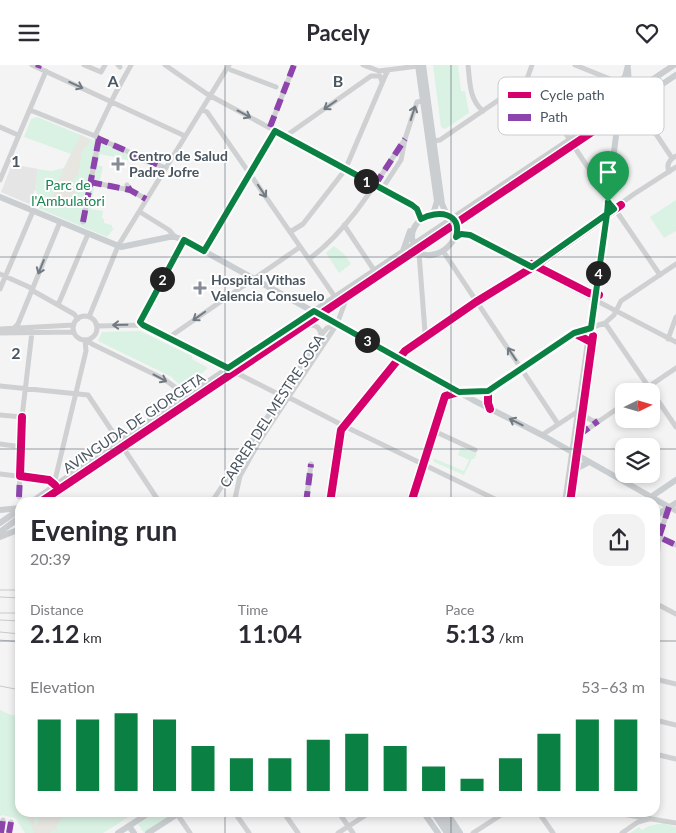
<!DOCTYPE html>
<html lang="en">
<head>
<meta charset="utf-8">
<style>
	:root { --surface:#fff; --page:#f2f2f3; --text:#2b2b33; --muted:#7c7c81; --accent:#0b8043 }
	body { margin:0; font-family:Lato,sans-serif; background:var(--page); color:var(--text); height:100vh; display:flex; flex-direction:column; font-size:19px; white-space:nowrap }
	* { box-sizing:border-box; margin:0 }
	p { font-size:16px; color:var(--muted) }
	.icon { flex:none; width:28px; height:28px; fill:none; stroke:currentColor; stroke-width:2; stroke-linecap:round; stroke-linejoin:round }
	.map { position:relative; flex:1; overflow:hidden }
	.details { position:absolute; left:15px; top:432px; width:645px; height:320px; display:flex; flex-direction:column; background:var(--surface); border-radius:15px; box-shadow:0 2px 8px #0003 }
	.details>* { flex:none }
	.needle { width:32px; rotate:85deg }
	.fabs { position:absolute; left:615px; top:318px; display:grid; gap:10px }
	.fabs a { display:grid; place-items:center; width:45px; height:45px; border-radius:10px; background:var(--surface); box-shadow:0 2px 8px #0003; font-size:25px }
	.pin { position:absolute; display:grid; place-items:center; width:42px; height:42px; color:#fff; margin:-51px -21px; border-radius:50% 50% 50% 0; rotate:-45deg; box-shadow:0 0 5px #0007 }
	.pin .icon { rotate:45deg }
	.km { position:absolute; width:25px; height:25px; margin:-12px; border-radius:50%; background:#222; color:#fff; font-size:14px; line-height:25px; text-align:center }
	.round { display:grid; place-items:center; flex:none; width:52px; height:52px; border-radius:15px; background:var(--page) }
	.overview { display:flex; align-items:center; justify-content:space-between; height:85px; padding:0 15px }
	h1 { font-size:28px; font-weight:700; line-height:38px }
	.figures { display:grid; grid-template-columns:repeat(3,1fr); gap:8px; height:85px; padding:5px 15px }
	.figures div { display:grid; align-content:center }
	.figures b { font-size:25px; font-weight:700 }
	.figures small { font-size:14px; font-weight:400 }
	.figures p { font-size:14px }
	.chart { height:140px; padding:10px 15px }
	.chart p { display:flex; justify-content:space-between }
	.chart svg { width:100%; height:90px; margin-top:5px; stroke:var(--accent); stroke-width:6 }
	header { display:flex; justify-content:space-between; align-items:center; height:65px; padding:0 15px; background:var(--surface); font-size:22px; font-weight:700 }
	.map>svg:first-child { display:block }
	.education { fill:#e6e5e6 }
	.green { fill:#d9f2e3 }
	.sand { fill:#e7e6e1 }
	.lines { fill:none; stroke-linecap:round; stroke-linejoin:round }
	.major-tunnel { stroke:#d2d4d7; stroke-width:6; stroke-dasharray:6 3; stroke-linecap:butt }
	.minor { stroke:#ced0d2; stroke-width:5 }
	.major { stroke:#caced1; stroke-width:6 }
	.rail { stroke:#c9cacc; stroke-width:1 }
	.quiet { stroke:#8e44ad; stroke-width:6; stroke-dasharray:12 6; stroke-linecap:butt }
	.cycleway-casing { stroke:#fff; stroke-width:11 }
	.cycleway { stroke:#d6006c; stroke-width:8 }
	.oneway { stroke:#727b83 }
	.oneway2 { stroke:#707a83 }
	.route-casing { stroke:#fff; stroke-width:10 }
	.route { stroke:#0b8043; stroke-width:6 }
	.grid { fill:none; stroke:#4a5661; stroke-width:1; stroke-opacity:0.55 }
	.poi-dot { fill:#868d94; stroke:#fff; stroke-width:2 }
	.labels { text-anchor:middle; stroke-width:4; stroke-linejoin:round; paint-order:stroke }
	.poi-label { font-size:14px; font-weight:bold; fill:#4a5661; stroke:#fff; text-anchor:start }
	.park-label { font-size:14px; fill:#17864f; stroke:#fff }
	.street-label { font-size:14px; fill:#4a5661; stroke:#fff }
	.key { fill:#fff; stroke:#c9ccd0; stroke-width:1 }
	.key-label { font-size:14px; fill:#4a5661 }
	.grid-label { font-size:16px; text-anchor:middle; font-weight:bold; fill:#4a5661; stroke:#fff; stroke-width:4; stroke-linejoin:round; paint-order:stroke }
</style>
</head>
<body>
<header><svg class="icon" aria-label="menu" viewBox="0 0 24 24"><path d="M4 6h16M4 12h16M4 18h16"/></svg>Pacely<svg class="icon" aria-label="heart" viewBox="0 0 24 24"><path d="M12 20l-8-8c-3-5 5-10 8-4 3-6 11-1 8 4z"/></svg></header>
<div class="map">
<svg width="676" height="768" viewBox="0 0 676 768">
	<rect width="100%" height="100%" fill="#f4f4f4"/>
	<!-- education -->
	<path class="education" d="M12,99L38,104L35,125L29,139L1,127Z"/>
	<!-- green -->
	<path class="green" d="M433,0H458L461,26H465L469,48L445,64L441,62Z
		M37,52L154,100L151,103L146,99L100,89L98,100L103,102L100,115H95L91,144L103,146L102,153L104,154V158L112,160V163H114L107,172L33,141L37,128L35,125L38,104L51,106L64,103L71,89L24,72L31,54Z
		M676,135V166L664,173L650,152Z
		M334,181L344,189L351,199L339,208L326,188Z
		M140,266L192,291V294L208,303C201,308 196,316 188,321C181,320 177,319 172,312L98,276L102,267Z
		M461,382L477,389L474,394H472L464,410L434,397L433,393L464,406L469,395L458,390Z
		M0,645L11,650H20V748H135L103,768H25L15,753L2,750L0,751Z
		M155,748H174L144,768L138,759Z
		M663,758L676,762V768H630L639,762L642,765L649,761Z"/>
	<!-- sand -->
	<path class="sand" d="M81,70L91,75L82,86L78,110L72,115L76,120L72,142L51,134L64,103Z
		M27,748H31L36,762L41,748H62L60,752H61L56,763L58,764L57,766L52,765L50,768H34Z"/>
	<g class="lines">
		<!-- major-tunnel -->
		<path class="major-tunnel" d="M610,48L647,23"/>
		<!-- minor -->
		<path class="minor" d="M32,0L185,71
			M84,0L101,7L105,0
			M118,0L120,2
			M165,0L207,29L412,140L417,144L421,154
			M363,0L379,6L418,1
			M468,0C470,17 469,34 483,46
			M575,0L615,16L621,15L625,11
			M231,5L276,22
			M527,14L568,72
			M637,37L638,42L672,93
			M30,45L95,71L115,29L131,0
			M203,45L207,47L335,232
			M0,62L18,70
			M270,62L294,0
			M287,72L290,68L371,11H380L382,17
			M97,73L163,102
			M432,76L440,75L522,19L527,14L532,0
			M573,80L599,119L604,121L609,118L610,115
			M669,107C666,99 670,94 676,91
			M0,115L46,6
			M90,117L130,125
			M127,120L130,125L146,134
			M382,124L401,95L405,74L417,37L423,36
			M608,137L617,147L660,210
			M140,147L169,165L175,172
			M83,157L99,73L96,70
			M344,160L374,205
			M290,167L303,159L345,105L386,9L389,5
			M456,171L461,169L470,170L676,277
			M204,186L275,66
			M443,186L558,359
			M419,188L425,267L422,274
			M309,194C349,165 378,115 405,74
			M0,209L29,222L35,227L74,249L78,254
			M0,224L33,146
			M58,240L88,169
			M73 263a12 12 0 1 1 24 0a12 12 0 1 1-24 0Z
			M89,252L118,181L229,0
			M605,258L676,362
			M96,259L99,261L142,260L280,330L288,332L344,361L503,438
			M142,260L140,257L141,254L184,175
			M305,260C312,259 320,260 321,270
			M14,263L18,259L60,157
			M0,264L74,260
			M0,268L74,267
			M574,268L589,276
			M168,273L300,182
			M668,274L676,252
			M86,275L92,279L164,314L187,331L195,332
			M0,321L88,330L160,438
			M642,326L676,303
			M445,331L459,327L488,326
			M490,344L488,338V326L574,268L605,258L614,250L621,236L676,199
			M0,350L22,352
			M434,366L475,385
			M542,370L577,347L593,356H598
			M579,370L624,339
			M0,379L22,382
			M0,409L43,414L49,415L55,420
			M55,420V415L86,286L85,275
			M19,432L22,352L32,267
			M211,438L321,270L327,263L336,259
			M234,438L240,411L260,375L337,259L347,232
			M306,438L311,399
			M330,438L341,365L405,286L476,237L538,199L634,129L676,102
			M411,438L448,321
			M655,468L659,472L676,480
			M655,516L659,472L669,442L676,446
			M655,538L676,549
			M655,614L676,619
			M655,655L676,660
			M655,689L676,694
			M235,748L249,768
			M284,748L298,768
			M339,748L353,768
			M539,748L553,768
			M616,748L676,758
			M177,749L190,768
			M1,768L3,755
			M9,768L11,757
			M338,768L369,748
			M473,768L504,748
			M622,768L638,757L648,754"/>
		<!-- major -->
		<path class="major" d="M418,0L437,136L434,146L431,150
			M423,0L442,139L447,150
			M628,4L629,21L637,37
			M632,26L637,25L674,0
			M604,48L614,40L620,32
			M0,132L121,182L169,172H175L184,175L473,335L542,370L669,442
			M439,148C475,151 450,198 421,189C402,171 416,150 439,148Z
			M403,186L410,166
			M570,407L589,397
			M30,438L127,371L610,48
			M39,438L676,10
			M565,438L608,137L621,29L628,0
			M642,438L676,415
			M0,445L20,443
			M655,451L676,438
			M0,458L20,444
			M0,467L20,452
			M0,472L20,464
			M424,748L438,768
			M434,748L447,768
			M440,748L453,768
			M447,748L460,768
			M129,761L134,768
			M118,768L149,748
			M148,768L179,748"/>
		<!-- rail -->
		<path class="rail" d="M0,525H20
			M0,532L20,533
			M0,548H20
			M0,555L20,556
			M0,567L20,569
			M0,575L20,577
			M0,621L20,625"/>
		<!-- quiet -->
		<path class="quiet" d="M38,3L39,0
			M270,62L294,0
			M97,73L163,102
			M90,117L130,125
			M375,120L405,74
			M128,122L130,125L146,134
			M83,157L99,73L96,70
			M579,370L598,356
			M19,432L20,411
			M306,438L311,399
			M669,442L659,472L676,480
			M1,768L3,755
			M9,768L11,757"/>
		<!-- cycleway casing -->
		<g class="cycleway-casing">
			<path id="cycleway" d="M532,199L589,228L599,230
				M490,344L488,338V326L574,268L589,276
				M22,352L20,411L49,415L55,420
				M39,438L601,61
				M330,438L341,365L405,286L476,237L538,199L621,140
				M411,438L445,331L459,327L488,326
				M570,438L593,271"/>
		</g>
		<!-- cycleway -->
		<use href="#cycleway" class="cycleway"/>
	</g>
	<!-- one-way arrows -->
	<defs><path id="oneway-shaft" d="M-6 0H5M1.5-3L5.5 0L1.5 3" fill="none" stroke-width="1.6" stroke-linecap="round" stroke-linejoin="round" transform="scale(1.25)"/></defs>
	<g class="oneway">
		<use href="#oneway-shaft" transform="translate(76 20) rotate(25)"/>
		<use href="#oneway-shaft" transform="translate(330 40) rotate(145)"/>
		<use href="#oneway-shaft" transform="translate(413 48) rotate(-72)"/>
		<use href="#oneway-shaft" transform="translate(244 49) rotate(28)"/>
		<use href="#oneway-shaft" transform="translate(262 126) rotate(56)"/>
		<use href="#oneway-shaft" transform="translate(41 202) rotate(112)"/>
		<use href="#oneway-shaft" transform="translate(199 251) rotate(145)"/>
		<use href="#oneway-shaft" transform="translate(120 260) rotate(179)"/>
		<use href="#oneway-shaft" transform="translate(512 289) rotate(-124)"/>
		<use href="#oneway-shaft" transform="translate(160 313) rotate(28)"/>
	</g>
	<use class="oneway2" href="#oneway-shaft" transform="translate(516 357) rotate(-153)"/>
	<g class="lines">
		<!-- route casing -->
		<g class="route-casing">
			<path id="route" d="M608,137L607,149L532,202L470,170L461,169L456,172C463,147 437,145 421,154L417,144L412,140L275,66L204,186L184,175L140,257L143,260L228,303L314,246L459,327L488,326L574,268L591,263L607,149L614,144L608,137"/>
		</g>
		<!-- route -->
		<use href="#route" class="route"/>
	</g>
	<!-- grid -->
	<path class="grid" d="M225,0V438M451,0V438M0,192H676M0,384H624M651,384H676M0,576H20M655,576H676M225,748V768M451,748V768"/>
	<!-- markers -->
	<g class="poi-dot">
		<path d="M115.5 91.5h5v5h5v5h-5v5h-5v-5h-5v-5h5z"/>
		<path d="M197.5 215.5h5v5h5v5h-5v5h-5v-5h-5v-5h5z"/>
	</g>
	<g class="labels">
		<!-- poi labels -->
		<g class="poi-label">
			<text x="129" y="96">Centro de Salud<tspan x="129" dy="16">Padre Jofre</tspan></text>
			<text x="211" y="220">Hospital Vithas<tspan x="211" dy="16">Valencia Consuelo</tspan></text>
		</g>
		<!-- park labels -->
		<g class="park-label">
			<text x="68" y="125">Parc de<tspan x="68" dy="16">l'Ambulatori</tspan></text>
		</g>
		<!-- street labels -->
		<g class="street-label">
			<text transform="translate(272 346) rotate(-57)" y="5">CARRER DEL MESTRE SOSA</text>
			<text transform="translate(134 358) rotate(-34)" y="5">AVINGUDA DE GIORGETA</text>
		</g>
	</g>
	<!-- legend -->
	<rect x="498" y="12" width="166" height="58" rx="8" class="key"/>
	<rect x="508" y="27" width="23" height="6" fill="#d6006c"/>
	<rect x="508" y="49" width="23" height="7" fill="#8e44ad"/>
	<g class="key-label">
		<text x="540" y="35">Cycle path</text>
		<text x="540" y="57">Path</text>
	</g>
	<g class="grid-label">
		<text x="113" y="22">A</text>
		<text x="338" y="22">B</text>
		<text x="16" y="102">1</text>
		<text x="16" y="294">2</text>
	</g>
</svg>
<div class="fabs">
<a><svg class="needle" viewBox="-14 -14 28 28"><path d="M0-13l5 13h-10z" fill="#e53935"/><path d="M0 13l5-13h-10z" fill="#7c7c81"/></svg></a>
<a><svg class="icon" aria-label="layers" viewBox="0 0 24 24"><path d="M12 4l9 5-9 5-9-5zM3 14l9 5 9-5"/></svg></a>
</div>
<div class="pin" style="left:608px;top:137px;background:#1e9e55"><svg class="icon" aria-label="arrive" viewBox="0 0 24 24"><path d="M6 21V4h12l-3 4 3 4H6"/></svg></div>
<b class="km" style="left:366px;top:116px">1</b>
<b class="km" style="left:162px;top:214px">2</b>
<b class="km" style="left:367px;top:275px">3</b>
<b class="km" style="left:598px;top:208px">4</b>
<section class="details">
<div class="overview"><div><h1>Evening run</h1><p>20:39</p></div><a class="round"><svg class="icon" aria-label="share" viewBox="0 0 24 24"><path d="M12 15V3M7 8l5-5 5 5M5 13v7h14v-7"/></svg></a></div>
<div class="figures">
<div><p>Distance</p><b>2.12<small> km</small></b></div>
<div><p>Time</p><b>11:04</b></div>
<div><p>Pace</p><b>5:13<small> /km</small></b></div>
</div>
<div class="chart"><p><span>Elevation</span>53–63 m</p>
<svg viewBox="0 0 160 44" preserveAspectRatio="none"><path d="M5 44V9M15 44V9M25 44V6M35 44V9M45 44V22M55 44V28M65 44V28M75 44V19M85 44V16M95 44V22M105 44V32M115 44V38M125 44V28M135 44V16M145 44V9M155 44V9"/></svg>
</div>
</section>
</div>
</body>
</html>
